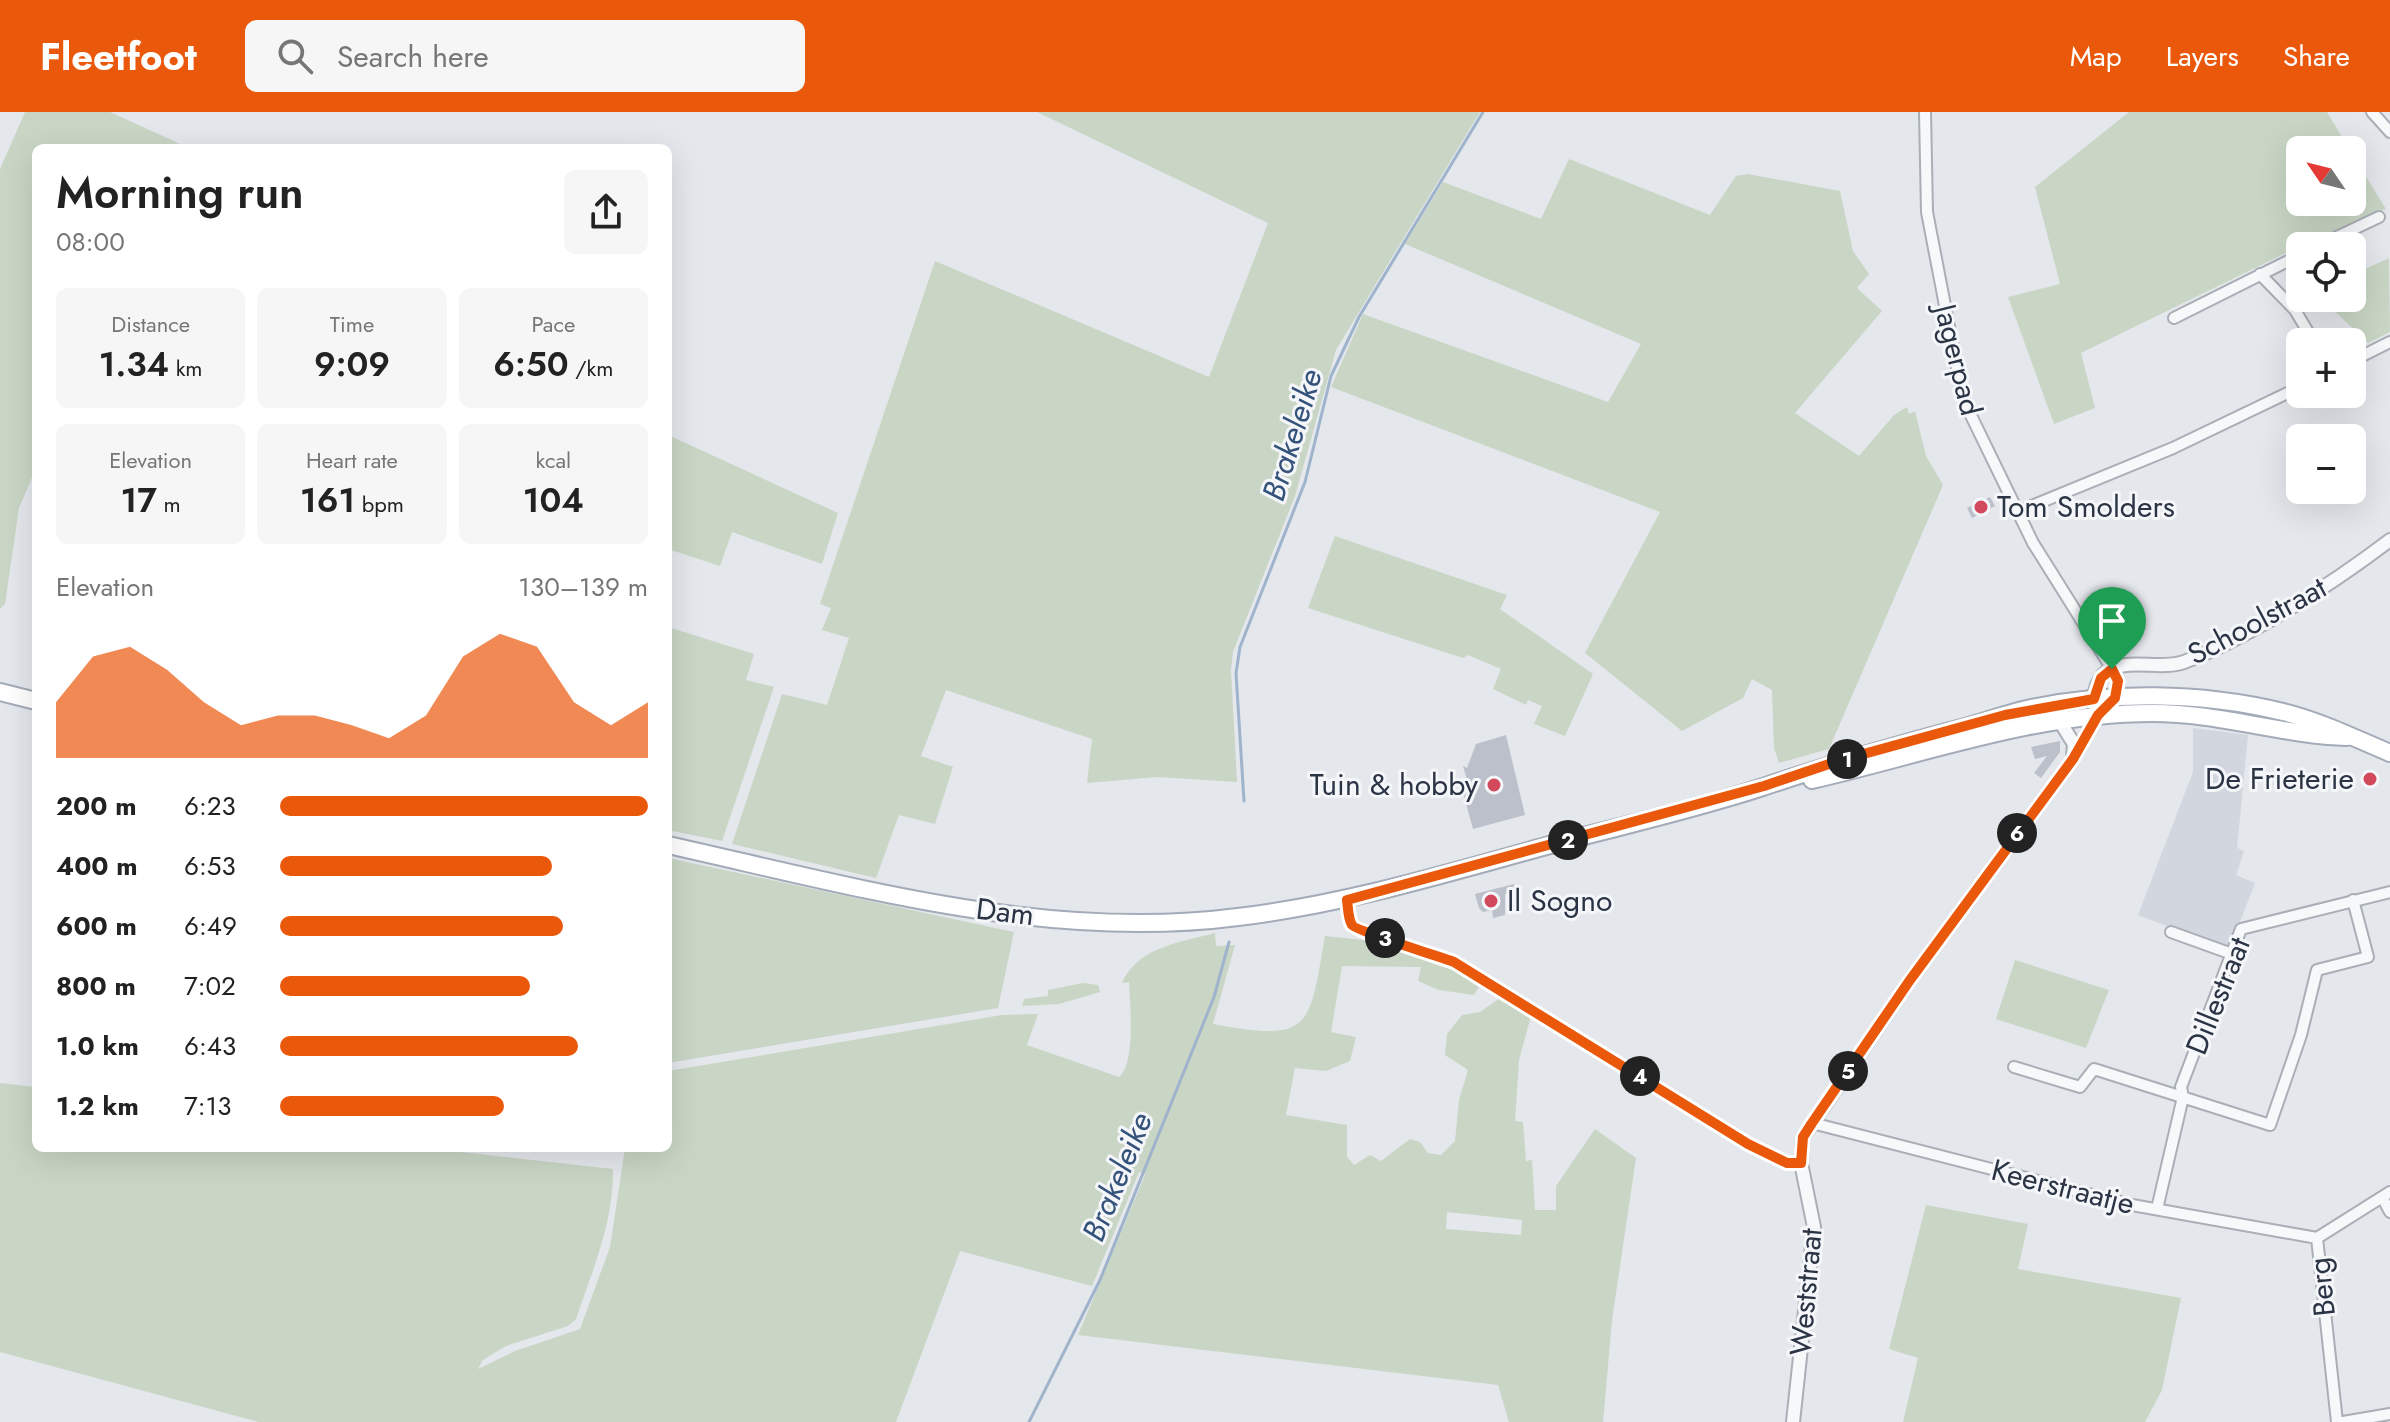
<!DOCTYPE html>
<html lang="en">
<head>
<meta charset="utf-8">
<style>
	:root { --surface:#fff; --page:#f6f6f6; --text:#222; --muted:#767676; --accent:#ea580c }
	body { margin:0; font-family:Jost,sans-serif; background:var(--page); color:var(--text); height:100vh; display:flex; flex-direction:column; font-size:30px; white-space:nowrap }
	* { box-sizing:border-box; margin:0 }
	p { font-size:26px; color:var(--muted) }
	.icon { flex:none; width:44px; height:44px; fill:none; stroke:currentColor; stroke-width:2; stroke-linecap:round; stroke-linejoin:round }
	.map { position:relative; flex:1; overflow:hidden }
	.sheet { position:absolute; left:32px; top:32px; width:640px; height:1008px; display:flex; flex-direction:column; background:var(--surface); border-radius:12px; box-shadow:0 8px 32px #0002 }
	.sheet>* { flex:none }
	.needle { width:52px; rotate:305deg }
	.fabs { position:absolute; left:2286px; top:24px; display:grid; gap:16px }
	.fabs a { display:grid; place-items:center; width:80px; height:80px; border-radius:12px; background:var(--surface); box-shadow:0 8px 32px #0002; font-size:40px }
	.pin { position:absolute; display:grid; place-items:center; width:68px; height:68px; color:#fff; margin:-82px -34px; border-radius:50% 50% 50% 0; rotate:-45deg; box-shadow:0 0 8px #0007 }
	.pin .icon { rotate:45deg }
	.km { position:absolute; width:40px; height:40px; margin:-20px; border-radius:50%; background:#222; color:#fff; font-size:22px; line-height:40px; text-align:center }
	.round { display:grid; place-items:center; flex:none; width:84px; height:84px; border-radius:12px; background:var(--page) }
	.overview { display:flex; align-items:center; justify-content:space-between; height:136px; padding:0 24px }
	h1 { font-size:44px; font-weight:600; line-height:60px }
	.figures { display:grid; grid-template-columns:repeat(3,1fr); gap:12px; height:136px; padding:8px 24px }
	.figures div { display:grid; align-content:center; border-radius:12px; background:var(--page); text-align:center }
	.figures b { font-size:34px; font-weight:600 }
	.figures small { font-size:22px; font-weight:400 }
	.figures p { font-size:22px }
	.chart { height:224px; padding:16px 24px }
	.chart p { display:flex; justify-content:space-between }
	.chart svg { width:100%; height:144px; margin-top:8px; fill:var(--accent); opacity:.7 }
	ul { padding:0 24px; list-style:none; font-size:26px }
	li { display:grid; grid-template-columns:128px 96px 1fr; align-items:center; height:60px }
	li i { height:20px; border-radius:10px; background:var(--accent) }
	header { display:flex; align-items:center; gap:48px; box-sizing:border-box; height:112px; padding:0 40px; background:var(--accent); color:#fff }
	header strong { font-size:38px }
	nav { display:flex; gap:44px; margin-inline-start:auto; font-size:28px }
	.search { width:560px; height:72px; background:var(--page); display:flex; align-items:center; gap:20px; box-sizing:border-box; padding:0 28px; border-radius:12px; color:var(--muted); font-size:30px }
	.map>svg:first-child { display:block }
	.built { fill:#d2d6de }
	.green { fill:#c9d6c5; fill-rule:evenodd }
	.lines { fill:none; stroke-linecap:round; stroke-linejoin:round }
	.stream { stroke:#9fb4cc; stroke-width:3 }
	.building { fill:#bbc0ca }
	.minor-casing { stroke:#a9aeb7; stroke-width:14 }
	.tertiary-casing { stroke:#a9aeb7; stroke-width:16 }
	.primary-casing { stroke:#a3abb8; stroke-width:20 }
	.minor { stroke:#f7f8fa; stroke-width:10 }
	.tertiary { stroke:#f7f8fa; stroke-width:12 }
	.primary { stroke:#fff; stroke-width:16 }
	.route-casing { stroke:#fff; stroke-width:16 }
	.route { stroke:#ea580c; stroke-width:10 }
	.poi-dot { fill:#d1495b; stroke:#f4f6f9; stroke-width:3 }
	.labels { text-anchor:middle; stroke-width:6; stroke-linejoin:round; paint-order:stroke }
	.street-label { font-size:30px; fill:#2b3445; stroke:#f4f6f9 }
	.poi-label { font-size:30px; fill:#2b3445; stroke:#f4f6f9; text-anchor:start }
	.water-label { font-size:32px; font-style:italic; fill:#34527a; stroke:#f4f6f9 }
</style>
</head>
<body>
<header>
<strong>Fleetfoot</strong>
<div class="search"><svg class="icon" aria-label="search" viewBox="0 0 24 24"><circle cx="10" cy="10" r="6"/><path d="M15 15l6 6"/></svg>Search here</div>
<nav><a>Map</a><a>Layers</a><a>Share</a></nav>
</header>
<div class="map">
<svg width="2390" height="1310" viewBox="0 0 2390 1310">
	<rect width="100%" height="100%" fill="#e4e7ec"/>
	<!-- built -->
	<path class="built" d="M2193,616L2248,623L2237,736L2244,739L2236,763L2255,771L2233,828L2223,835L2138,803L2193,660Z"/>
	<!-- green -->
	<path class="green" d="M25,0H110L189,36H36V356L19,396L5,492L0,497V57Z
		M1037,0H1480L1336,238L1295,384L1233,540L1231,558L1237,670L1157,665L1087,671L1092,627L946,578L921,644L953,655L935,712L899,703L876,766L732,732L782,582L827,593L849,526L822,518L831,496L820,492L935,149L1209,265L1268,111Z
		M2129,0H2327L2350,38H2300V90H2352V42L2386,97L2300,134L2081,241L2095,296L2054,312L2008,185L2060,172L2035,75Z
		M1569,47L1710,103L1736,64L1748,62L1840,79L1853,139L1869,162L1857,176L1882,199L1795,301L1859,344L1895,302L1907,295L1909,302L1915,299L1926,344L1943,373L1829,637L1779,651L1774,636L1772,578L1752,567L1743,586L1682,619L1585,541L1660,400L1331,275L1363,202L1608,290L1641,232L1405,132L1443,70L1541,107Z
		M2389,146L2390,220L2368,231L2321,186H2352V163Z
		M668,323L838,401L822,452L732,420L720,454L668,437Z
		M1335,424L1507,483L1500,497L1593,562L1565,624L1534,612L1542,594L1528,588L1526,593L1493,577L1501,557L1468,543L1463,546L1308,496Z
		M668,515L754,542L746,568L774,575L722,729L668,718Z
		M668,746L1014,820L998,896L668,951Z
		M1215,821L1216,834L1235,833L1213,912C1313,931 1309,915 1325,824L1391,831L1429,846L1481,872L1474,883L1439,878L1418,869L1421,855L1342,854L1331,920L1356,925L1350,949L1326,959L1295,956L1286,1003L1347,1013V1045L1354,1053L1370,1043L1381,1049L1410,1027L1420,1030L1428,1041L1441,1043L1455,1029L1459,988L1468,958L1445,943L1447,922L1462,903L1480,900L1500,886L1531,904L1519,948L1515,1009L1523,1010L1526,1049L1532,1048L1535,1098H1556V1074L1595,1017L1636,1046L1612,1208L1603,1310H1509L1498,1273L1078,1223L1145,1063L1139,1060L1092,1174L960,1139L896,1310H259L0,1240V971L36,975V1036H426L613,1057C614,1109 593,1157 576,1207L568,1214L506,1234L483,1248L478,1257L515,1239L580,1217L610,1135L625,1036H668V959L1002,903L1038,902L1027,933L1119,965C1136,951 1130,892 1129,870L1122,871C1137,835 1182,830 1215,821ZM1447,1100L1522,1108L1521,1123L1446,1117Z
		M2015,848L2109,878L2086,936L1996,907Z
		M1083,871L1098,873L1100,880L1059,892L1022,894L1024,887L1048,884V878Z
		M1926,1093L2028,1112L2018,1157L2181,1186L2162,1278L2145,1310H1903L1918,1246L1889,1237Z"/>
	<g class="lines">
		<!-- stream -->
		<path class="stream" d="M1244,689L1236,561L1240,535L1305,370L1331,264L1359,205L1483,0
			M1029,1310L1100,1168L1214,885L1229,830"/>
	</g>
	<!-- building -->
	<path class="building" d="M1990,385L1995,394L1972,406L1967,396Z
		M1506,623L1525,703L1473,717L1463,681L1470,679L1463,654L1467,656L1476,632Z
		M2060,629V640L2041,666L2034,661L2047,644L2035,647L2031,635Z
		M1514,772L1516,780L1505,782V803L1493,806L1492,798L1483,800L1479,796L1475,782Z"/>
	<g class="lines">
		<!-- minor casing -->
		<g class="minor-casing">
			<path id="minor" d="M1925,0L1927,100L1963,287L2033,431L2112,557
				M2372,0L2390,20
				M2318,134L2379,105
				M2260,162L2295,198L2314,230
				M2174,206L2300,143
				M2352,249L2390,230
				M2017,400L2173,336L2300,275
				M1347,788C1348,795 1348,807 1352,813C1355,818 1440,845 1454,850L1748,1032L1787,1051H1801
				M2171,820L2232,842
				M2014,955L2080,975L2094,957L2270,1013L2301,923L2317,858L2368,845L2353,788
				M1812,1011L2132,1093L2317,1126
				M2382,1085L2390,1100
				M2157,1097L2183,985L2181,975L2241,817L2390,780
				M2337,1310L2317,1126L2390,1080
				M2343,1310L2390,1302"/>
		</g>
		<!-- tertiary casing -->
		<g class="tertiary-casing">
			<path id="tertiary" d="M2095,594C2092,582 2098,563 2111,557C2132,547 2162,558 2184,550C2252,524 2332,472 2390,428
				M2059,608L2074,632L2073,644
				M1793,1310L1814,1115L1801,1051L1803,1025L1910,868L2073,647L2098,603L2115,586L2118,569L2112,557"/>
		</g>
		<!-- primary casing -->
		<g class="primary-casing">
			<path id="primary" d="M0,580L36,589
				M1812,668C1925,642 2035,601 2153,601C2219,601 2282,623 2347,625
				M668,733C853,774 1046,830 1238,805C1347,792 1451,760 1557,731C1626,713 1696,697 1763,675C1825,654 1887,636 1950,619C1976,613 2001,603 2027,597C2109,579 2201,580 2283,600C2320,609 2354,626 2390,641"/>
		</g>
		<!-- minor -->
		<use href="#minor" class="minor"/>
		<!-- tertiary -->
		<use href="#tertiary" class="tertiary"/>
		<!-- primary -->
		<use href="#primary" class="primary"/>
	</g>
	<g class="lines">
		<!-- route casing -->
		<g class="route-casing">
			<path id="route" d="M2112,557L2118,569L2115,586L2098,603L2073,647L1910,868L1812,1011L1803,1025L1801,1051H1787L1748,1032L1454,850C1440,845 1355,818 1352,813C1348,807 1348,795 1347,788L1764,674L1838,649L2005,603L2094,587L2101,566Z"/>
		</g>
		<!-- route -->
		<use href="#route" class="route"/>
	</g>
	<!-- markers -->
	<g class="poi-dot">
		<circle cx="1981" cy="395" r="8"/>
		<circle cx="2370" cy="667" r="8"/>
		<circle cx="1494" cy="673" r="8"/>
		<circle cx="1491" cy="789" r="8"/>
	</g>
	<g class="labels">
		<!-- street labels -->
		<g class="street-label">
			<text transform="translate(1958 248) rotate(76)" y="10">Jagerpad</text>
			<text transform="translate(2257 509) rotate(-28)" y="10">Schoolstraat</text>
			<text transform="translate(1005 800) rotate(7)" y="10">Dam</text>
			<text transform="translate(2218 884) rotate(-68)" y="10">Dillestraat</text>
			<text transform="translate(2063 1075) rotate(14)" y="10">Keerstraatje</text>
			<text transform="translate(2322 1175) rotate(-96)" y="10">Berg</text>
			<text transform="translate(1806 1180) rotate(-85)" y="10">Weststraat</text>
		</g>
		<!-- poi labels -->
		<g class="poi-label">
			<text x="1997" y="405">Tom Smolders</text>
			<text x="2354" y="677" text-anchor="end">De Frieterie</text>
			<text x="1478" y="683" text-anchor="end">Tuin &amp; hobby</text>
			<text x="1507" y="799">Il Sogno</text>
		</g>
		<!-- water labels -->
		<g class="water-label">
			<text transform="translate(1292 323) rotate(-73)" y="11">Brakeleike</text>
			<text transform="translate(1117 1065) rotate(-68)" y="11">Brakeleike</text>
		</g>
	</g>
</svg>
<div class="fabs">
<a><svg class="needle" viewBox="-14 -14 28 28"><path d="M0-13l5 13h-10z" fill="#e53935"/><path d="M0 13l5-13h-10z" fill="#767676"/></svg></a>
<a><svg class="icon" aria-label="locate" viewBox="0 0 24 24"><circle cx="12" cy="12" r="6"/><path d="M12 2v4M12 18v4M2 12h4M18 12h4"/></svg></a>
<a>+</a>
<a>−</a>
</div>
<div class="pin" style="left:2112px;top:557px;background:#1e9e55"><svg class="icon" aria-label="arrive" viewBox="0 0 24 24"><path d="M6 21V4h12l-3 4 3 4H6"/></svg></div>
<b class="km" style="left:1847px;top:647px">1</b>
<b class="km" style="left:1568px;top:728px">2</b>
<b class="km" style="left:1385px;top:826px">3</b>
<b class="km" style="left:1640px;top:964px">4</b>
<b class="km" style="left:1848px;top:959px">5</b>
<b class="km" style="left:2017px;top:721px">6</b>
<section class="sheet">
<div class="overview"><div><h1>Morning run</h1><p>08:00</p></div><a class="round"><svg class="icon" aria-label="share" viewBox="0 0 24 24"><path d="M12 15V3M7 8l5-5 5 5M5 13v7h14v-7"/></svg></a></div>
<div class="figures">
<div><p>Distance</p><b>1.34<small> km</small></b></div>
<div><p>Time</p><b>9:09</b></div>
<div><p>Pace</p><b>6:50<small> /km</small></b></div>
</div>
<div class="figures">
<div><p>Elevation</p><b>17<small> m</small></b></div>
<div><p>Heart rate</p><b>161<small> bpm</small></b></div>
<div><p>kcal</p><b>104</b></div>
</div>
<div class="chart"><p><span>Elevation</span>130–139 m</p>
<svg viewBox="0 0 160 44" preserveAspectRatio="none"><path d="M0 44V27L10 13L20 10L30 17L40 27L50 34L60 31L70 31L80 34L90 38L100 31L110 13L120 6L130 10L140 27L150 34L160 27V44z"/></svg>
</div>
<ul>
<li><b>200 m</b>6:23<i style="width:100%"></i></li>
<li><b>400 m</b>6:53<i style="width:74%"></i></li>
<li><b>600 m</b>6:49<i style="width:77%"></i></li>
<li><b>800 m</b>7:02<i style="width:68%"></i></li>
<li><b>1.0 km</b>6:43<i style="width:81%"></i></li>
<li><b>1.2 km</b>7:13<i style="width:61%"></i></li>
</ul>
</section>
</div>
</body>
</html>
